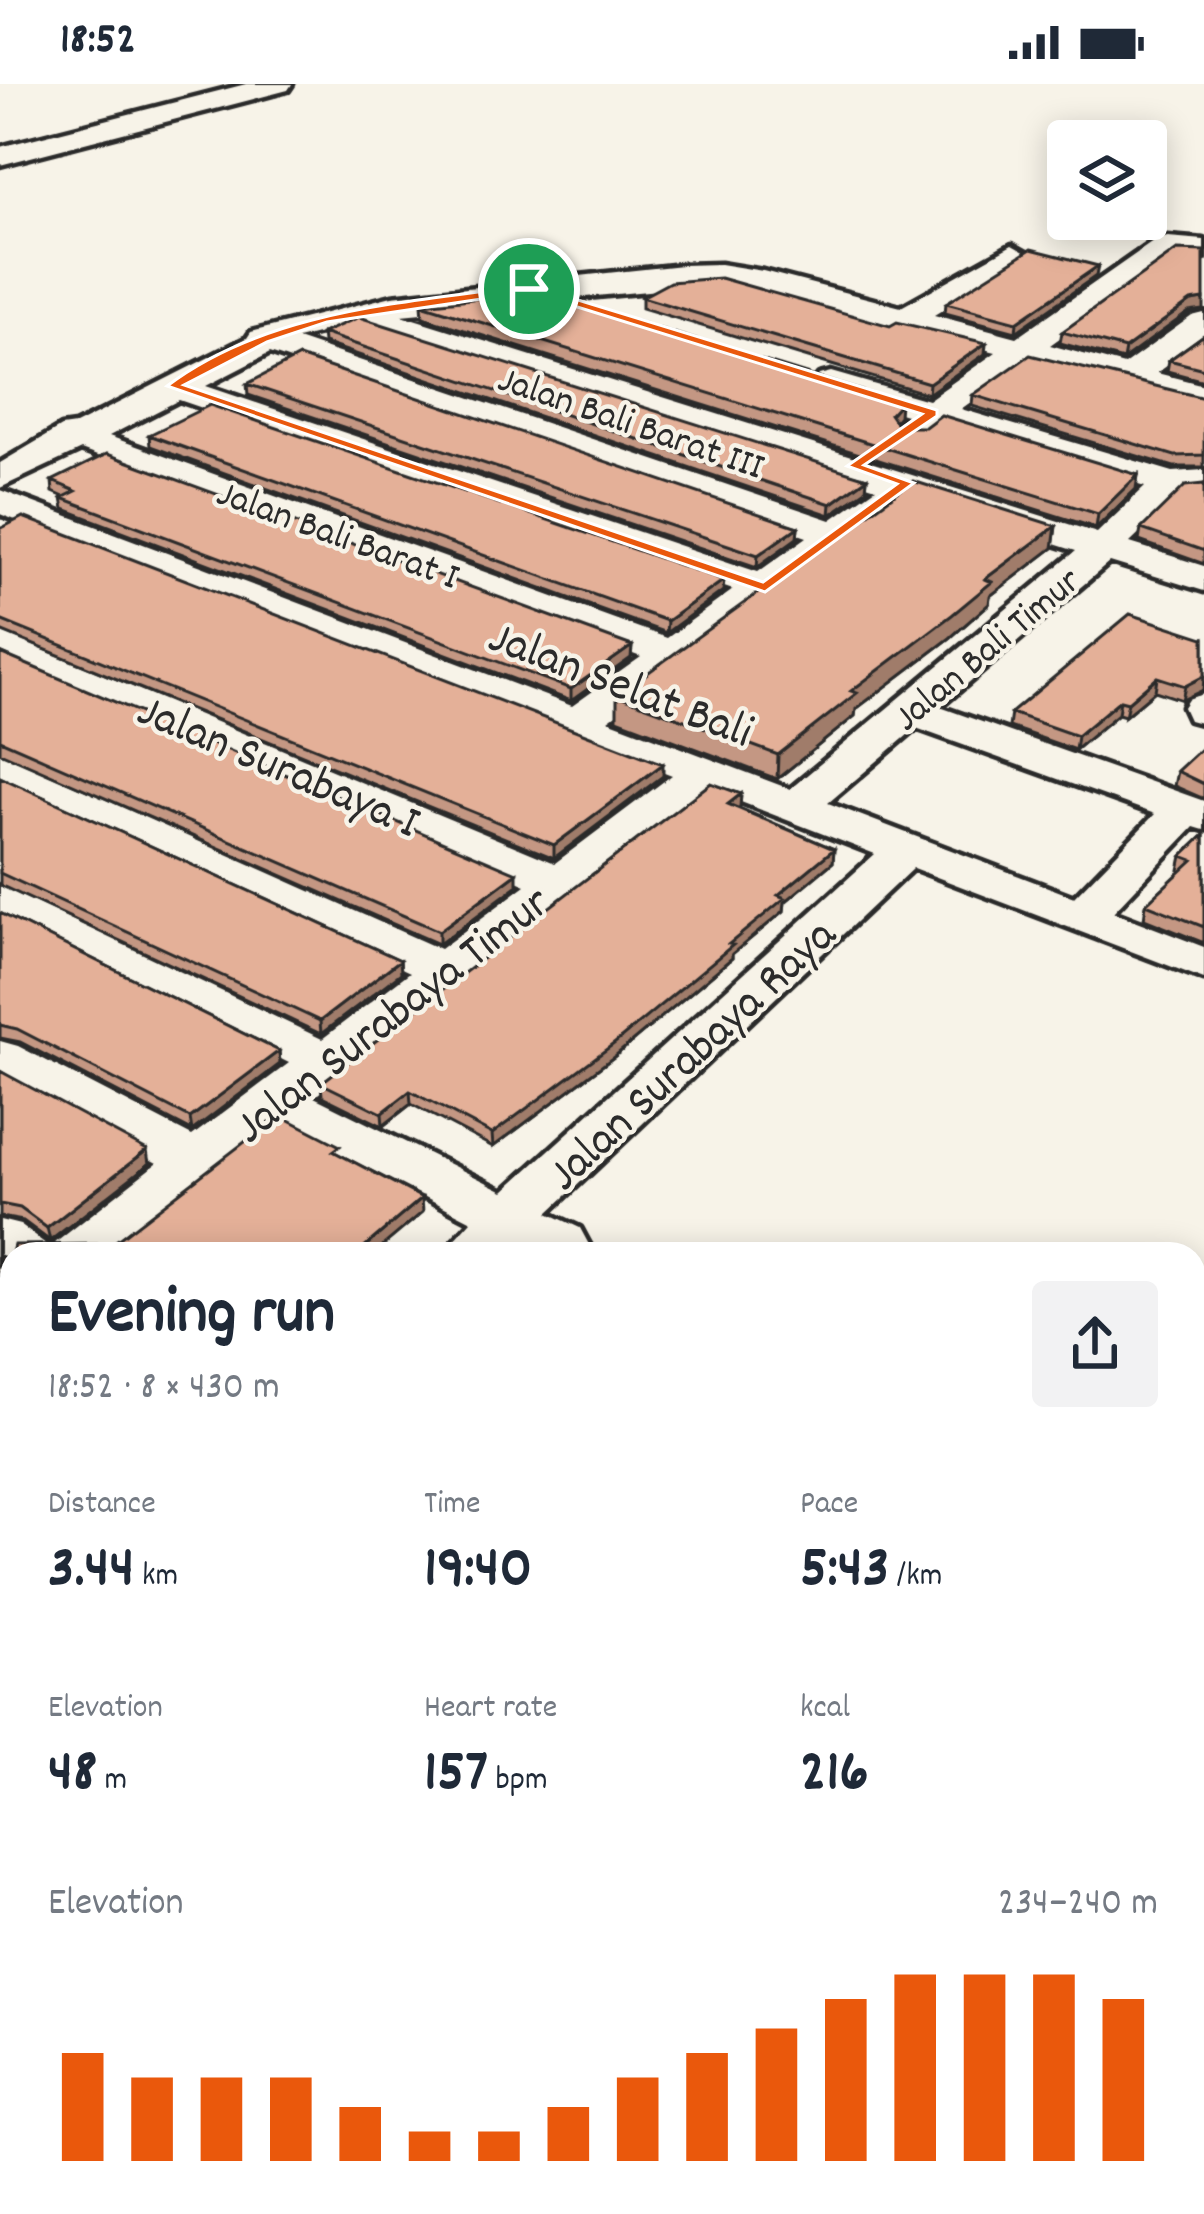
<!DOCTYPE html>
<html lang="en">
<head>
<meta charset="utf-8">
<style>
	:root { --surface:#fff; --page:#f2f2f3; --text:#1f2937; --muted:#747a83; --accent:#ea580c }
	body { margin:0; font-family:Dekko,sans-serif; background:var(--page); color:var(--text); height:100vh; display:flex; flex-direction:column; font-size:45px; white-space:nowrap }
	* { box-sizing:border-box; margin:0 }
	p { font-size:39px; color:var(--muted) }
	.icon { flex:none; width:66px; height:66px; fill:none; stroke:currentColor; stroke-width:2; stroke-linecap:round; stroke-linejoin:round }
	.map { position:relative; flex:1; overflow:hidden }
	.side { position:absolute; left:0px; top:1158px; width:1206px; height:972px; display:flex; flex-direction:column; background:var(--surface); border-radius:36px 36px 0 0; box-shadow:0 6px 30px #0003 }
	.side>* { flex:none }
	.fabs { position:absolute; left:1047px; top:36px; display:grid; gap:24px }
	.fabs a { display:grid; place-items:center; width:120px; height:120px; border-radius:12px; background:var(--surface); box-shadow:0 6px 30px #0003; font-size:60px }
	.pin { position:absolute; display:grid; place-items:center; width:102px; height:102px; color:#fff; margin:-51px; border:6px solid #fff; border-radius:50%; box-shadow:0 3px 12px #0007 }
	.round { display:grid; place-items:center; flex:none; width:126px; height:126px; border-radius:12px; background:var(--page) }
	.head { display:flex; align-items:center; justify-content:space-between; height:204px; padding:0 48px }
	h1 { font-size:66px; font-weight:800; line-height:90px }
	.stats { display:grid; grid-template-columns:repeat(3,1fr); gap:18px; height:204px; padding:12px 48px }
	.stats div { display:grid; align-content:center }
	.stats b { font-size:60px; font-weight:800 }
	.stats small { font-size:33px; font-weight:400 }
	.stats p { font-size:33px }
	.chart { height:336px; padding:24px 48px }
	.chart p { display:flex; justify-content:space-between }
	.chart svg { width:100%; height:216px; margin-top:12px; stroke:var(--accent); stroke-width:6 }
	.status { display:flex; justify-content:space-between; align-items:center; height:84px; padding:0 60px; background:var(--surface); direction:ltr }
	.status svg { height:33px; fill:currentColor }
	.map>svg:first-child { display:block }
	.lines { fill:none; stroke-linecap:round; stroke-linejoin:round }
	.street-casing { stroke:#2b2b2b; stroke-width:9 }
	.street { fill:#f7f3e8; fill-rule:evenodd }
	.wall { fill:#c49783; stroke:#2b2b2b; stroke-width:3 }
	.shaded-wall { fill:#a07b6a; stroke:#2b2b2b; stroke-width:3 }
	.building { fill:#e4b098; stroke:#2b2b2b; stroke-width:3 }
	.route { fill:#ea580c; stroke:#fff; stroke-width:3; fill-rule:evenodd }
	.labels { text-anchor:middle; stroke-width:9; stroke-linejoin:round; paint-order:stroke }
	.far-street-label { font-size:39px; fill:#2b2b2b; stroke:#f7f3e8 }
	.street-label { font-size:48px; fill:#2b2b2b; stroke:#f7f3e8 }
</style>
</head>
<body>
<div class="status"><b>18:52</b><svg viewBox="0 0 49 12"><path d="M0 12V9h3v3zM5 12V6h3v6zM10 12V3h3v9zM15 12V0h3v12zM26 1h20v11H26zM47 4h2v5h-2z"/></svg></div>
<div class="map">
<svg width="1204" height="2130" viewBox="0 0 1204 2130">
	<rect width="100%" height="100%" fill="#f7f3e8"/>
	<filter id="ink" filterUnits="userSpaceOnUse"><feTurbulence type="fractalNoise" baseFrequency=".00833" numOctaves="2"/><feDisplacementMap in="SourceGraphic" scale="24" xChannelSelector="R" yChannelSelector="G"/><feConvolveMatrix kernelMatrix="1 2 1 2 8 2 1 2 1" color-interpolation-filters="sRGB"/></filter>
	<g filter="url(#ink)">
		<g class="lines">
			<!-- street casing -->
			<g class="street-casing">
				<path id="street" d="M246,0H292L288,6L0,81V63Z
					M1168,153L1204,156V174L1174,172L1050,261L1124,281L1192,232L1204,229V255L1157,289L1204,301V323L1028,277L961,325L1173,388L1204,386V408L1181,410L1130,459L1204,482V507L1110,478L940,623L1204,717V746L1194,743L1113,828L1204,863V895L913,784L548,1129L580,1144L594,1170H537L516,1159L505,1170H442L472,1137L281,1039L112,1170H12V1185L0,1180V1136L20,1141L50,1163L157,1079L0,994V957L18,962L192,1052L289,979L0,835V802L322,955L410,888L0,699V669L440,865L526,801L0,575V548L555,779L672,691L0,430V406L572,622L641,573L81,366L0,404V379L61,343L75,341L247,254L251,248L392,212L682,181L720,180L763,187L901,223L1012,161L1028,170L1023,177L934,231L1017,253L1157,155ZM720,200L996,268L928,316L831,288L819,291L814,298L819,305L906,331L893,344L898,352H924L938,341L1145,403L1097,449L401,231ZM360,239L876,404L831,436L297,255ZM270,269L807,453L758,488L206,302ZM179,316L733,506L667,554L109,352ZM910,414L1076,467L790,705L608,636ZM916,644L1155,730L1074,813L828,719ZM710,706L875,770L504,1107L314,1013Z
					M1204,610V640L1189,636L1183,623L1189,614Z
					M12,1198V1244L0,1247V1201Z
					M12,1547V1608L0,1612V1551Z
					M12,1651V1716L0,1721V1655Z
					M1204,1724V1798L1194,1801V1728Z
					M1194,2008L1204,2012V2090L1194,2086Z
					M708,2118H800L805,2130H713Z"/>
			</g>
			<!-- street -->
			<use href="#street" class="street"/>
		</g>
		<!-- wall -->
		<path class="wall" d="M1096,192L1016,248L945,229L946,219Z
			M642,213L985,270L928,310L642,224Z
			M422,220L899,332L895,337L899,343L1138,391L1136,405L1096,444L423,233Z
			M1189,228L1123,276L1060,259L1062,248Z
			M322,249L867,394L866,406L830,431L323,259Z
			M1204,251V297L1167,287L1169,276Z
			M247,300L798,443L797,454L757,483L248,311Z
			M973,311L1204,314V383H1174L972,322Z
			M149,351L723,507L666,549L150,362Z
			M52,397L632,562L631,574L571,617L64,425L62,414L64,413L53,408Z
			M1204,400V480L1139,457L1141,445Z
			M1056,442L1053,464L990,512L989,520L950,554L856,625L855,632L777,695L617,635V611Z
			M0,445L663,692L554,774L0,547Z
			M1204,554V607L1182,616L1155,607L1125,632L1118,630L1075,666L1009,643L1011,629Z
			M0,569L517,802L439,860L0,668Z
			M1204,662V715L1174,702L1177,687Z
			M0,693L400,876L401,889L321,950L0,801Z
			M741,710L740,723L739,724L834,765L833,778L785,818L784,827L732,870V874L615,972L493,1063L411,1020L383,1042L322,1012L321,999Z
			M1204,751V859L1144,835L1146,820L1181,787L1179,786L1182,772Z
			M0,829L279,967L280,980L192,1047L20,958L0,954Z
			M0,987L149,1080L50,1157L23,1137L0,1133Z
			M1199,1781H1204V2008L1197,2004V2064L1204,2068V2130H1061L1068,2118H1078L1096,2129L1103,2118H1194V1789Z
			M895,2118H975L967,2130H914Z"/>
		<!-- shaded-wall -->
		<path class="shaded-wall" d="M1098,182L1096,192L1016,248L1017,238Z
			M1204,215V226L1189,228L1123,276L1125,265L1191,217Z
			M986,259L985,270L928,310L929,299Z
			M900,319L899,332L889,344L890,330Z
			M1138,391L1136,405L1096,444L1098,430Z
			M867,394L866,406L830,431L831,420Z
			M1056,442L1053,464L990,512L989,520L950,554L856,625L855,632L777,695L778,671L851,607L985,495Z
			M798,443L797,454L757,483L758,471Z
			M724,496L723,507L666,549L667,537Z
			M632,562L631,574L571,617V605Z
			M1204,592L1203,606L1182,616L1185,602Z
			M1157,593L1155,607L1125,632L1128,618Z
			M1120,616L1118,630L1075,666L1077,652Z
			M663,680V692L554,774V761Z
			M741,710L740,723L728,732V720Z
			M834,765L833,778L785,818L784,827L732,870V874L615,972L493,1063L492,1050L729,860L778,811Z
			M517,789V802L439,860V847Z
			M400,876L401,889L321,950L320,937Z
			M279,967L280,980L192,1047L190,1034Z
			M410,1007L411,1020L383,1042L382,1029Z
			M147,1066L149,1080L50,1157L47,1144Z
			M422,1114L423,1128L373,1170H356Z
			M8,1180L11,1194L0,1197V1183Z
			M12,1452V1467L0,1477V1461Z
			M966,2118H975L967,2130H958Z"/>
		<!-- building -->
		<path class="building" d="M1031,165L1098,182L1017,238L946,219Z
			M1177,166L1204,167V215L1191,217L1125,265L1062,248Z
			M720,194L890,242L897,238L986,259L929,299L642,213L670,198Z
			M541,208L900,319L890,330L899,343H925L941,331L1138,391L1098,430L422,220Z
			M359,233L867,394L831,420L322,249Z
			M1204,251V285L1169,276Z
			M1030,271L1204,314V371L1175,372L973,311Z
			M299,273L798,443L758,471L247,300Z
			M210,321L724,496L667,537L149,351Z
			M107,370L632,562L571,605L62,414L76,407L52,397Z
			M913,397L1056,442L985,495L992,498L952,531L851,607L857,609L778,671L617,611Z
			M1204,400V467L1141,445L1185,402Z
			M23,433L663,680L554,761L0,536V445Z
			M1130,530L1204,554V592L1185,602L1157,593L1128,618L1120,616L1077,652L1011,629Z
			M0,569L517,789L439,847L0,656Z
			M1204,662V700L1177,687Z
			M0,693L400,876L320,937L0,789Z
			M711,699L741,710L728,720L834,765L778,811L785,814L729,860L733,861L615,959L492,1050L410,1007L382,1029L321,999Z
			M1204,751V843L1146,820L1193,776L1182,772Z
			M0,829L279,967L190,1034L17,945L0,941Z
			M0,987L147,1066L47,1144L20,1124L0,1120Z
			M280,1031L340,1062L333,1067L422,1114L356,1170H12V1183L8,1180L0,1183V1172L10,1176L14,1161L112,1160Z
			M12,1231V1452L0,1461V1237Z
			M1199,1781H1204V1982L1196,1985L1197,2064L1204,2068V2130H1061L1068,2118H1078L1096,2129L1103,2118H1194V1789Z
			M933,2118H966L958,2130H951Z"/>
	</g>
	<!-- route -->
	<path class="route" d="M529,201L937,326V332L864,381L914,399L765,508L167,302C269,225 407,219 529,201ZM529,208L922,330L847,382L897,400L763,498L184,301L267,258L327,238Z"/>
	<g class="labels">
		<!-- far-street labels -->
		<g class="far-street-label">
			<text transform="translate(632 336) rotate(19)" y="14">Jalan Bali Barat III</text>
			<text transform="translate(339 448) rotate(20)" y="14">Jalan Bali Barat I</text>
			<text transform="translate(985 563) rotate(-40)" y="14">Jalan Bali Timur</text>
		</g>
		<!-- street labels -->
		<g class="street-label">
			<text transform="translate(622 597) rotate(21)" y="17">Jalan Selat Bali</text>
			<text transform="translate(280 679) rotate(23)" y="17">Jalan Surabaya I</text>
			<text transform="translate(390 928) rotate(-38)" y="17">Jalan Surabaya Timur</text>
			<text transform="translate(689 968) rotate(-43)" y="17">Jalan Surabaya Raya</text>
		</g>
	</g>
</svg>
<div class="fabs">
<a><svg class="icon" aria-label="layers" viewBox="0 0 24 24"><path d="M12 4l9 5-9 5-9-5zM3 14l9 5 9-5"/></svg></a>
</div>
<div class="pin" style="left:529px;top:205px;background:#1e9e55"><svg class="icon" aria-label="arrive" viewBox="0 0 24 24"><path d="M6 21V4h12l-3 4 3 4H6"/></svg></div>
<section class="side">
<div class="head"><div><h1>Evening run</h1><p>18:52 · 8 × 430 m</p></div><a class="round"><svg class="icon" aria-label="share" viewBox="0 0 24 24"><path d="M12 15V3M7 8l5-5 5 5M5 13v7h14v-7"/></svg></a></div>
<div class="stats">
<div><p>Distance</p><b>3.44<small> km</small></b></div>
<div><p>Time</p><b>19:40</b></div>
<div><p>Pace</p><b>5:43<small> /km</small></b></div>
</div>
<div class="stats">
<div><p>Elevation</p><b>48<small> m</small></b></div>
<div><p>Heart rate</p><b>157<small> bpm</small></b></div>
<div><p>kcal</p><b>216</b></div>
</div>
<div class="chart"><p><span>Elevation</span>234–240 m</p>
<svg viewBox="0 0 160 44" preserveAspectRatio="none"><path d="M5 44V22M15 44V27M25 44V27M35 44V27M45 44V33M55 44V38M65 44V38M75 44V33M85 44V27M95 44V22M105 44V17M115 44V11M125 44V6M135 44V6M145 44V6M155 44V11"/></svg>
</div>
</section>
</div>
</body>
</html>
